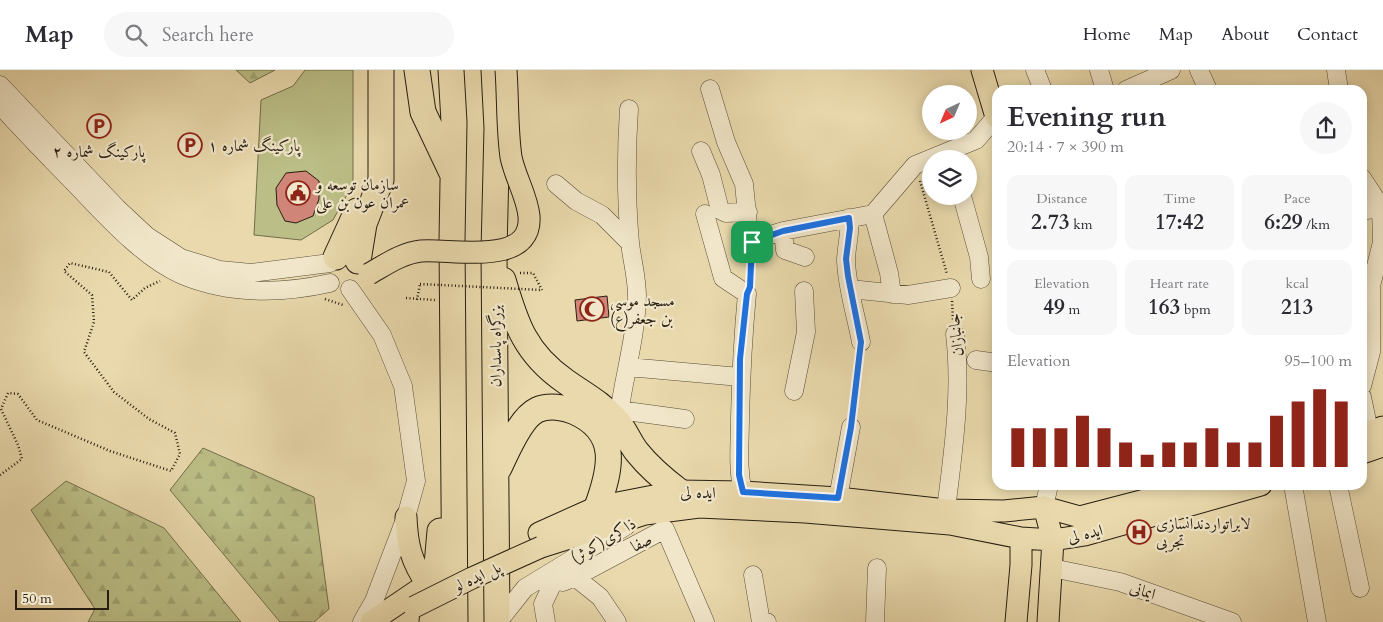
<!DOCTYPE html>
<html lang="en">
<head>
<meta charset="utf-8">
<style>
	:root { --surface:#fff; --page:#f7f7f7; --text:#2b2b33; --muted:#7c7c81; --line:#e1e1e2; --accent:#8f2418 }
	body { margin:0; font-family:Cardo,Amiri,serif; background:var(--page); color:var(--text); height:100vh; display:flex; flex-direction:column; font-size:19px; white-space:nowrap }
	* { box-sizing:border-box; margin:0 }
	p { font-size:16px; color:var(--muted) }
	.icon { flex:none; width:28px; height:28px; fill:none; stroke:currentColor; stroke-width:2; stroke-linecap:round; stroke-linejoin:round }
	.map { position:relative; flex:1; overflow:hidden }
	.drawer { position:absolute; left:992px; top:15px; width:375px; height:405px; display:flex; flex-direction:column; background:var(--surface); border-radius:15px; box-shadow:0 2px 12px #0003 }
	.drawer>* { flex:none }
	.needle { width:32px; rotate:224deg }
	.buttons { position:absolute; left:922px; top:15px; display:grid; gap:10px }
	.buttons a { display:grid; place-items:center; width:55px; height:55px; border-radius:50%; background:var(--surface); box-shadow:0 2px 12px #0003; font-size:25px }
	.scale { position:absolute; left:15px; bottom:12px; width:94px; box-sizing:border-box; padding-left:5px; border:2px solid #271e11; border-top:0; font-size:14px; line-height:18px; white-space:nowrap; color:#271e11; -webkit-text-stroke:4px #f1e6c9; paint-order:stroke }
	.pin { position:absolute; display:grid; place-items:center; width:42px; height:42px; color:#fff; margin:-21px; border-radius:10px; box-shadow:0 2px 8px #0006 }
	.round { display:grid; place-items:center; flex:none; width:52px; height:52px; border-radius:26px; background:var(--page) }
	.overview { display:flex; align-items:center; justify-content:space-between; height:85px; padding:0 15px }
	h1 { font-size:28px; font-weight:600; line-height:38px }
	.stats { display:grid; grid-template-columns:repeat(3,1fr); gap:8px; height:85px; padding:5px 15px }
	.stats div { display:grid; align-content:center; border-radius:12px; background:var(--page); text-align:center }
	.stats b { font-size:21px; font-weight:600 }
	.stats small { font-size:14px; font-weight:400 }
	.stats p { font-size:14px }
	.chart { height:140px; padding:10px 15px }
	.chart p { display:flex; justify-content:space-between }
	.chart svg { width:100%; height:90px; margin-top:5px; stroke:var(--accent); stroke-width:6 }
	header { display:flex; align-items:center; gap:30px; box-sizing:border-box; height:70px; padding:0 25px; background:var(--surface); border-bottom:1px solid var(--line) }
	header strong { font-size:24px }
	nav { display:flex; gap:28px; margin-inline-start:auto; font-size:18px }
	.search { width:350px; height:45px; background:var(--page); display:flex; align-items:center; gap:12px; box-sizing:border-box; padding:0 18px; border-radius:28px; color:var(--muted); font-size:19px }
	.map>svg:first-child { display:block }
	.green { fill:#bbbe86; stroke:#716e4c }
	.forest { fill:url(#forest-firs); stroke:#716e4c }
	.building { fill:#d08579; stroke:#271e11 }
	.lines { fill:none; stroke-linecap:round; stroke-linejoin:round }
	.minor-casing { stroke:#584d38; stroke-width:19 }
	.major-casing { stroke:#271e11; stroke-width:23 }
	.highway-casing { stroke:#271e11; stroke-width:27 }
	.path { stroke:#271e11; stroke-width:2.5; stroke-dasharray:1 2.5; stroke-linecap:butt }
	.minor { stroke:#f1e6c9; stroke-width:18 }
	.major { stroke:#e9d9ac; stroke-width:21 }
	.highway { stroke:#e9d9ac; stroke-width:25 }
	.major-bridge-casing { stroke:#271e11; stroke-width:23; stroke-linecap:butt }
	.path-bridge { stroke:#271e11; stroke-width:2.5; stroke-dasharray:1 2.5; stroke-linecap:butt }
	.major-bridge { stroke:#e9d9ac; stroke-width:21 }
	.route-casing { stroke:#fff; stroke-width:10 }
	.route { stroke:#1a73e8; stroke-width:6 }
	.labels { text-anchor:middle; stroke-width:4.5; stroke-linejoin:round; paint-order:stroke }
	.poi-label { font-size:16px; fill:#271e11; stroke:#f1e6c9; text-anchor:start }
	.street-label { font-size:16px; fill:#271e11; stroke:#f1e6c9 }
</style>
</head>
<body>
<header>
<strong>Map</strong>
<div class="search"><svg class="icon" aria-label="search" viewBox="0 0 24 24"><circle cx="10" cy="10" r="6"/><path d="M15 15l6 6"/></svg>Search here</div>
<nav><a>Home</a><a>Map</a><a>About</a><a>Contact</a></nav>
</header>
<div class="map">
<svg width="1383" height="552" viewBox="0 0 1383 552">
	<defs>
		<pattern id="forest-firs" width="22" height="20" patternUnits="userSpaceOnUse" patternTransform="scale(1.25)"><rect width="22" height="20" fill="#bbbe86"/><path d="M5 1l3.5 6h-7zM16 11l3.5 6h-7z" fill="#a1a373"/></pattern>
	</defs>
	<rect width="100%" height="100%" fill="#e9d9ac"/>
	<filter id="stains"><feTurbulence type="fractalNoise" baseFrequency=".004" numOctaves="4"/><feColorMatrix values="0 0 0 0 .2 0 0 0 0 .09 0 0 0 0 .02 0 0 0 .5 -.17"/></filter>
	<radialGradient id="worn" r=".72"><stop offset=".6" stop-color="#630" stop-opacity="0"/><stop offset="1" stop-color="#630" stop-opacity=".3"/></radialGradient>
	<!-- green -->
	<path class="green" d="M305,0H353V114L333,150L301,170L254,165L261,30L293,16Z"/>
	<!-- forest -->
	<path class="forest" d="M236,0H275L250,13Z
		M203,378L314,427L329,539L314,552H280L170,420Z
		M66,411L164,458L241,552H88L95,539L31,440Z"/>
	<!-- building -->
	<path class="building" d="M306,101L319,111V129L313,146L296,153L285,151L277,135L276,118L286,103Z
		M607,226L609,247L577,251L575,230Z"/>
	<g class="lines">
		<!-- minor casing -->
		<g class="minor-casing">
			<path id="minor" d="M1035,0L1043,20
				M1099,0L1105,20
				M1199,0L1208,20
				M1336,0L1339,20
				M0,15L117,138L147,166L181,188L220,200L251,203L330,193
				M710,19L726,72L744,114L749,164L752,171L783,161L873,144L915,95L976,70L996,47
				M1126,20L1171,0
				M0,35C24,62 50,88 76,115C105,145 143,188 182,205C230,225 281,224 330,213
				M701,81L711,105L720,140L726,143L748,142
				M1362,108L1381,137
				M556,114L576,131L602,145L630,173
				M962,126L979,187L981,209
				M1362,141L1383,137
				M705,144L723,208L747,224C743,266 741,307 740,348C740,374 737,397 743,422
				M873,144L889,203L892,224
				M849,148C851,163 846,176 846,191C847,218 856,245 861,272
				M783,161L785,180L805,187
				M350,219L382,265L403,316L416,411L406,447L374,531L362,552
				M850,219L908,225L951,218
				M976,290L998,293
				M628,297L740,307
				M1362,316L1371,282V216L1382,172L1381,137
				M794,321L806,262L804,221
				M1362,327L1369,361
				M619,340L685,349
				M618,351C623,309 636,269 637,226C637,208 632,190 630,173C626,128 626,83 629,39
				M1293,415L1317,552
				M1338,415L1360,518
				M838,428L851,357
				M1044,437L1049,415
				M946,440C953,381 962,324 955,264
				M1052,498L1120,512L1232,552
				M753,505L761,552H767
				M575,507L600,527L617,552
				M553,510L563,512L575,507L665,459L705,552
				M498,552L525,518L561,496
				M546,552L543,534L561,496L626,456
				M875,552L877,498"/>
		</g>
		<!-- major casing -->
		<g class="major-casing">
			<path id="major" d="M982,0L996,47
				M1362,364L1383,357
				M1362,383L1383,376
				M1044,437L1053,470L1048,552
				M539,463L597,437L679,421L743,422L838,428L946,440L1004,441L1044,437L1080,447L1203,415
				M541,477L645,444L699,437L805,442L950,454L1021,468L1053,470L1085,465L1261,415
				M371,552L427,514C411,492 407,474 406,447
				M1016,552L1021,495V468"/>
		</g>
		<!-- highway casing -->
		<g class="highway-casing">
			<path id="highway" d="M417,0L423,42L451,101
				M451,0L454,52L452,171L455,552
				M494,0L497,58L494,181L497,552
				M336,187L357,141
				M358,191L364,154L381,110V0
				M503,210C516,254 525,283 565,311C583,324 601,333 616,350C625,359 629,372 637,382C649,397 663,409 679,421
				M499,398C507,382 520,348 537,340C548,335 565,337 575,342C620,362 611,399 597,437
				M432,552L440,461"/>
		</g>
		<!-- path -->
		<path class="path" d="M920,111L947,204
			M520,203H533L542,220
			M751,209L753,184
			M406,228L435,230
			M325,229L343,235
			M417,230L420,214
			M952,231L953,251
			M853,342L859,286
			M0,405L22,389L18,375L1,339L8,323L18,324L37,350L110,381L171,401L180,384L175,363L149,349L114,322L84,282L94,252L92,225L64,201L70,193L109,202L132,230L145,218L160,211"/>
		<!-- minor -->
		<use href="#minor" class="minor"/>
		<!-- major -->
		<use href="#major" class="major"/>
		<!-- highway -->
		<use href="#highway" class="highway"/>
		<!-- major-bridge casing -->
		<g class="major-bridge-casing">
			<path id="major-bridge" d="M369,204C385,195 402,183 421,181C450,178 533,198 529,146C527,126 515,107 511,87C507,59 508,28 506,0
				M414,537L472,508L541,477"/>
		</g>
		<!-- path-bridge -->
		<path class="path-bridge" d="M420,214L542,220"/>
		<!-- major-bridge -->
		<use href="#major-bridge" class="major-bridge"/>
	</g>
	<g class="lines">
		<!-- route casing -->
		<g class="route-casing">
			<path id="route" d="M849,148L850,158L846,189L848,206L861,272L851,357L838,428L743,422L739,405L740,289L747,224L750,217L752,172L783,161Z"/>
		</g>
		<!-- route -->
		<use href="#route" class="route"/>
	</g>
	<!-- icons -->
	<defs>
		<g id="parking-ring" transform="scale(1.25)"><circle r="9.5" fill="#f1e6c9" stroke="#8f2418" stroke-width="1.5"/><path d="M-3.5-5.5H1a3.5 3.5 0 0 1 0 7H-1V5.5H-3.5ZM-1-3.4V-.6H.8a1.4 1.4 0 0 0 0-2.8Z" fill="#8f2418"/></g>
		<g id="civic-ring" transform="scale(1.25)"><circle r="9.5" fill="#f1e6c9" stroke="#8f2418" stroke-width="1.5"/><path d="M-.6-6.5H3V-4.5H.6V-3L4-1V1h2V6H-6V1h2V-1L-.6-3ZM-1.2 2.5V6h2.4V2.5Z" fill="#8f2418"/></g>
		<g id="mosque-ring" transform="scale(1.25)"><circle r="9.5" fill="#f1e6c9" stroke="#8f2418" stroke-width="1.5"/><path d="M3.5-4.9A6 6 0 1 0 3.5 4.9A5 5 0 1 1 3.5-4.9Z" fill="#8f2418"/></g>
		<g id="hospital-ring" transform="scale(1.25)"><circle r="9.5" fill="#f1e6c9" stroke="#8f2418" stroke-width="1.5"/><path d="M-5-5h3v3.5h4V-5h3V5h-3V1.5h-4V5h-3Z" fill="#8f2418"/></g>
	</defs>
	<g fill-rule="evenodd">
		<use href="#parking-ring" x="99" y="56"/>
		<use href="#parking-ring" x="190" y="75"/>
		<use href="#civic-ring" x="298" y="123"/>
		<use href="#mosque-ring" x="592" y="239"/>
		<use href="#hospital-ring" x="1139" y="462"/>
	</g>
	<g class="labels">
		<!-- poi labels -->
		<g class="poi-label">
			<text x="208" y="81">پارکینگ شماره ۱</text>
			<text x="99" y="87" text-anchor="middle">پارکینگ شماره ۲</text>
			<text x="316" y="120">سازمان توسعه و<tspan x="316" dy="18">عمران عون بن علی</tspan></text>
			<text x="610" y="236">مسجد موسی<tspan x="610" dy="18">بن جعفر(ع)</tspan></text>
			<text x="1156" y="459">لابراتواردندانسازی<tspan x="1156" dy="18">تجربی</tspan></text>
		</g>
		<!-- street labels -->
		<g class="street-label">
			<text transform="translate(955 265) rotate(-96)" y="6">جانبازان</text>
			<text transform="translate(495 276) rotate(-90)" y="6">بزرگراه پاسداران</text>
			<text x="698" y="428">ایده لی</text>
			<text transform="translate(1085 463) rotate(-13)" y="6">ایده لى</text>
			<text transform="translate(603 470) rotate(-31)" y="6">ذاکری(کوثر)</text>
			<text transform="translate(641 472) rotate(-28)" y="6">صفا</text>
			<text transform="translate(477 506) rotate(-25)" y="6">پل ایده لو</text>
			<text transform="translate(1143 520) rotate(19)" y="6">ایمانی</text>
		</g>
	</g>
	<rect width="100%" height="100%" filter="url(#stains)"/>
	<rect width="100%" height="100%" fill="url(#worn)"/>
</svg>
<div class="buttons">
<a><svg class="needle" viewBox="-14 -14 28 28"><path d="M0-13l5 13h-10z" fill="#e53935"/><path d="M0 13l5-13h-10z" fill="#7c7c81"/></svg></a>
<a><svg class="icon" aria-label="layers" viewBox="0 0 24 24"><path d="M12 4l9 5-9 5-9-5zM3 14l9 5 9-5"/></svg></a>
</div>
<div class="scale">50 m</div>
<div class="pin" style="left:752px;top:172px;background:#1e9e55"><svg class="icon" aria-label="arrive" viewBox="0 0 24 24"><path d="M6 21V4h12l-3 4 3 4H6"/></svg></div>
<section class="drawer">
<div class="overview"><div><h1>Evening run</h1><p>20:14 · 7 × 390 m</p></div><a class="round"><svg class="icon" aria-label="share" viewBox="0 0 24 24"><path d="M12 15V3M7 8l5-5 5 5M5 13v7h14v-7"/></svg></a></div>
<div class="stats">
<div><p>Distance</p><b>2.73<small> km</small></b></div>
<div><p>Time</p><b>17:42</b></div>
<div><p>Pace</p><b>6:29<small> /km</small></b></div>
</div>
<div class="stats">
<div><p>Elevation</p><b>49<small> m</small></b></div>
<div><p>Heart rate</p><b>163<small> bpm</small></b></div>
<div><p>kcal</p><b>213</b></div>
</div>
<div class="chart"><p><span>Elevation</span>95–100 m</p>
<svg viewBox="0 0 160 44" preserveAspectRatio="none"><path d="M5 44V25M15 44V25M25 44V25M35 44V19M45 44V25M55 44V32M65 44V38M75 44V32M85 44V32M95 44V25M105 44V32M115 44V32M125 44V19M135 44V12M145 44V6M155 44V12"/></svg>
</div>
</section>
</div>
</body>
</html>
